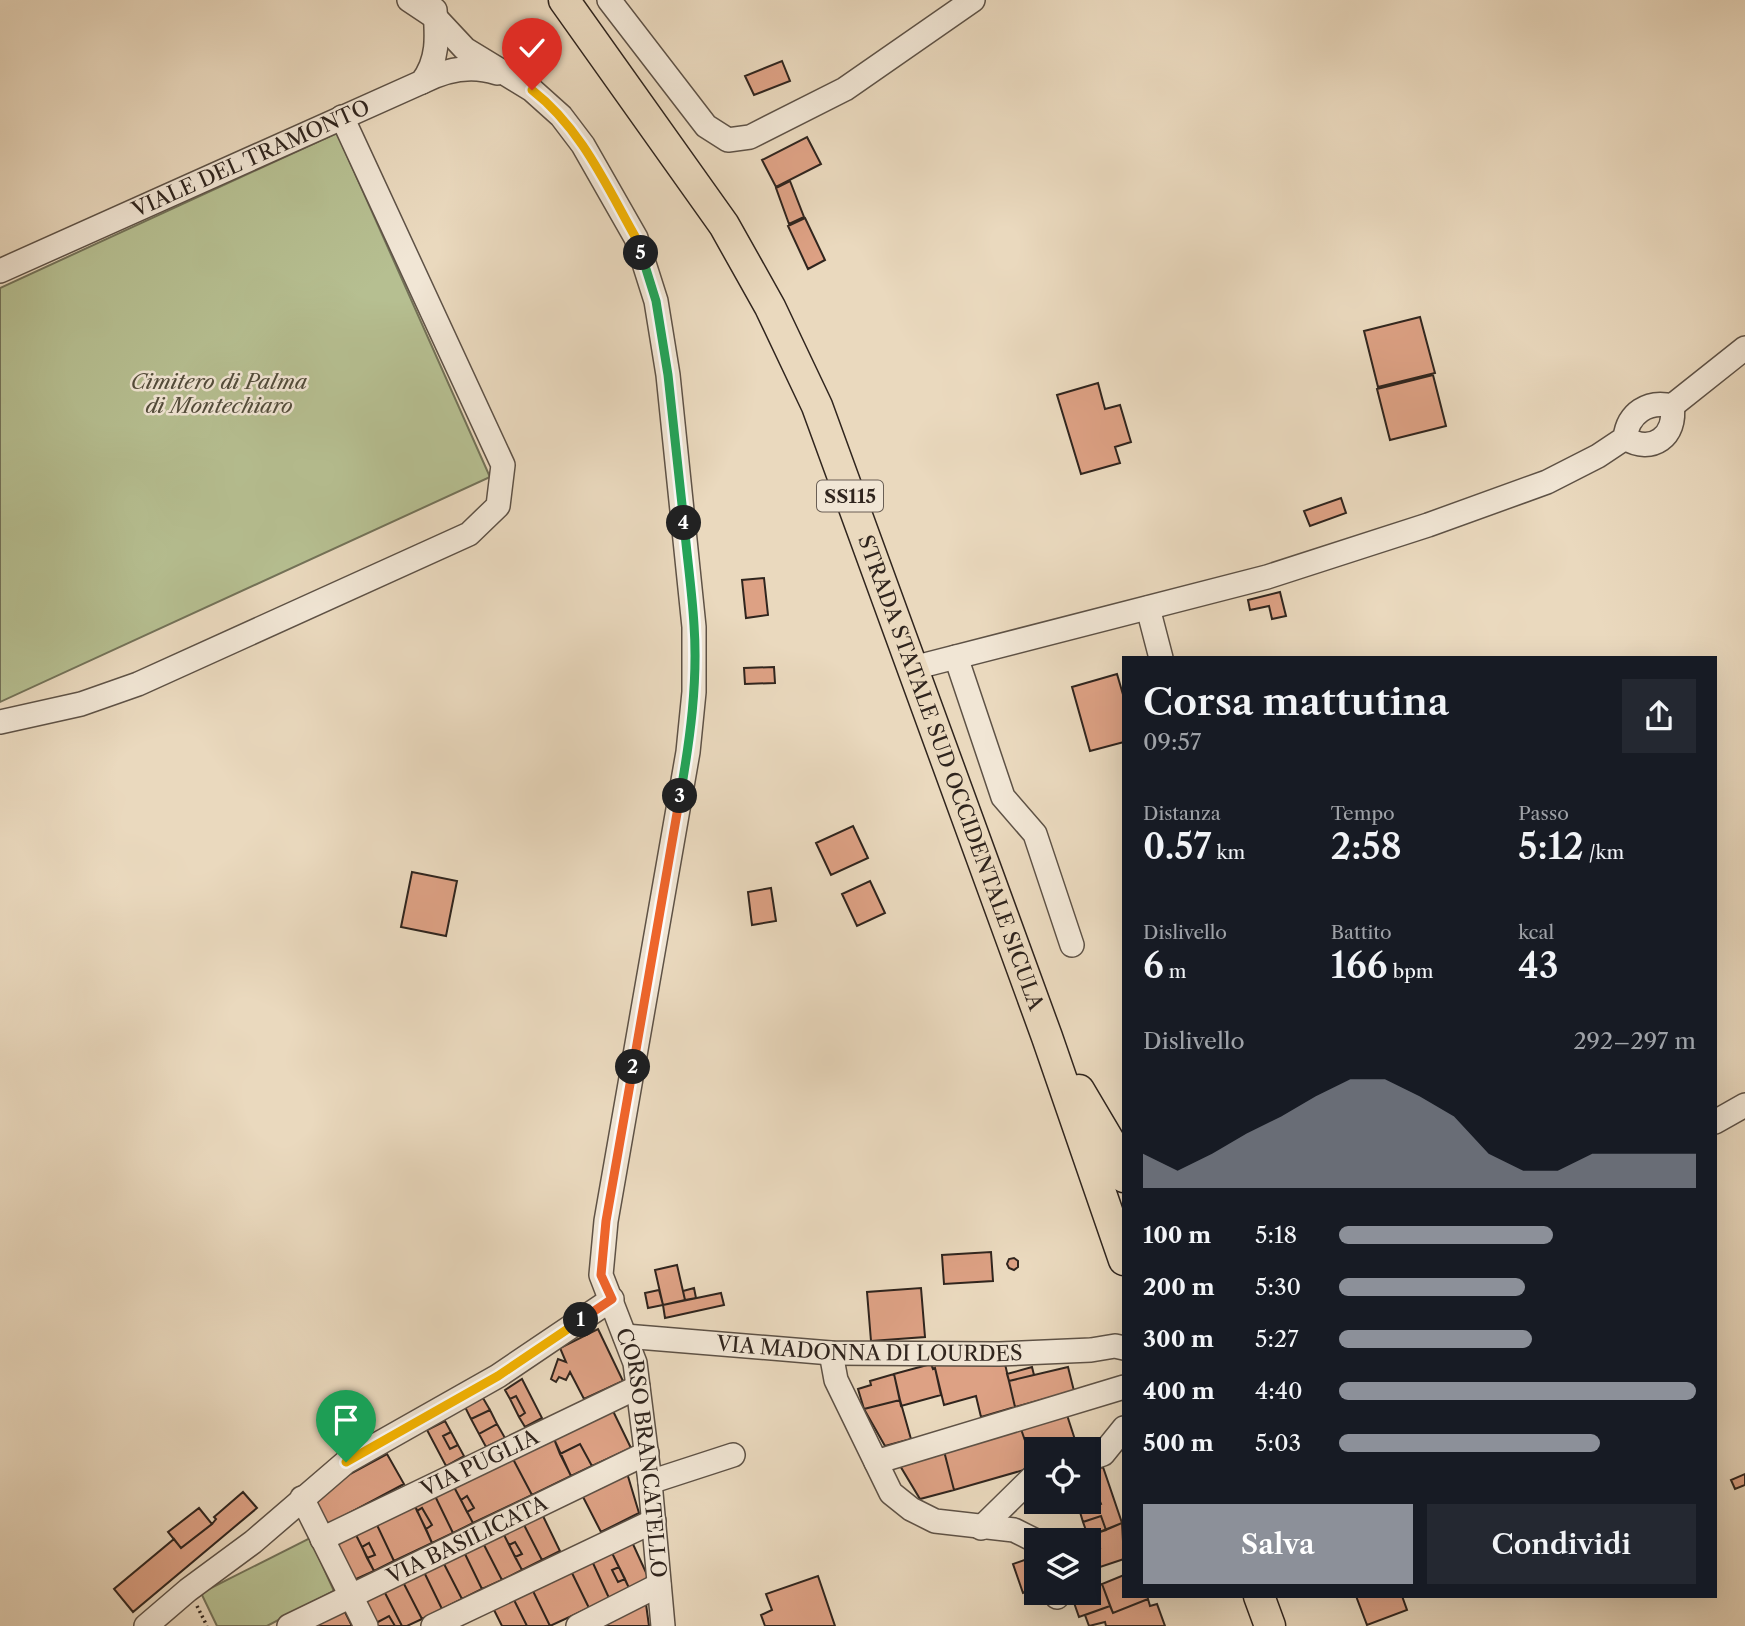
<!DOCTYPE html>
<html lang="it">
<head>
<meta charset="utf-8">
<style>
	:root { --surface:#171b24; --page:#242831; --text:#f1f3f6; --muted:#9ea1a6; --accent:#8c9099 }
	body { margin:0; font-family:"Libre Caslon Text",serif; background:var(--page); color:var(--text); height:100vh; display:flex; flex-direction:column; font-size:26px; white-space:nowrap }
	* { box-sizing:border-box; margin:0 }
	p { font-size:23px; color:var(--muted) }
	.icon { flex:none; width:38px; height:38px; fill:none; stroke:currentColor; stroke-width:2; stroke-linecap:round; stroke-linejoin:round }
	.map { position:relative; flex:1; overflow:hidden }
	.panel { position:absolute; left:1122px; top:656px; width:595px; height:942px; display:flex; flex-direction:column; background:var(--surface); border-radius:0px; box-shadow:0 7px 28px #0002 }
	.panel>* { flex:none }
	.controls { position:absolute; left:1024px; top:1437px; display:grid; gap:14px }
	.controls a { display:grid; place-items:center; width:77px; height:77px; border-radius:0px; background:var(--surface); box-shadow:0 7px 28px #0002; font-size:35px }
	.pin { position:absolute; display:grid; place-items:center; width:60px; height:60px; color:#fff; margin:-72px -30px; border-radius:50% 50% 50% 0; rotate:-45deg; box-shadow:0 0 7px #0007 }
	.pin .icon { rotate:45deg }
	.km { position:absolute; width:35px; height:35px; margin:-18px; border-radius:50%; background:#222; color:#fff; font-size:19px; line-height:35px; text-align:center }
	.round { display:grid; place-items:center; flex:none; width:74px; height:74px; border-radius:0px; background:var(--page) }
	.summary { display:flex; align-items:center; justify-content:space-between; height:119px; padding:0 21px }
	h1 { font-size:38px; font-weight:600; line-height:52px }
	.metrics { display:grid; grid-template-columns:repeat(3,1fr); gap:10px; height:119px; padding:7px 21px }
	.metrics div { display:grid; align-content:center }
	.metrics b { font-size:35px; font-weight:600 }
	.metrics small { font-size:19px; font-weight:400 }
	.metrics p { font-size:19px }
	.chart { height:196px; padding:14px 21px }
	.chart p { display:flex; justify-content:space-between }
	.chart svg { width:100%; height:126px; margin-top:7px; fill:var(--accent); opacity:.7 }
	.action { display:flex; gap:14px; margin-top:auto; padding:14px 21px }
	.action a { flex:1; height:80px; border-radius:0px; background:var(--accent); color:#fff; font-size:28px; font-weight:600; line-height:80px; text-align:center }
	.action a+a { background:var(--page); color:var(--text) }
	ul { padding:0 21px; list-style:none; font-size:23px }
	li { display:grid; grid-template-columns:112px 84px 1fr; align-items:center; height:52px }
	li i { height:18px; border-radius:9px; background:var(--accent) }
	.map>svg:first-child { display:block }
	.green { fill:#b6bf91; stroke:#737258; stroke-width:2 }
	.building { fill:#dda184; stroke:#30251e; stroke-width:2 }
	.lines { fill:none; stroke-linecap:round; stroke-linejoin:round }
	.minor-casing { stroke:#5e5246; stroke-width:26 }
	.major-casing { stroke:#30251e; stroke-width:33 }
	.path { stroke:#30251e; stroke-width:3.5; stroke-dasharray:2 3.5; stroke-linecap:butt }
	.minor { stroke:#f1e6d5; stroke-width:23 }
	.major { stroke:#ead9be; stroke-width:30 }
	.split-1-casing { stroke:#fff; stroke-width:14 }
	.split-2-casing { stroke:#fff; stroke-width:14 }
	.split-3-casing { stroke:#fff; stroke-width:14 }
	.split-4-casing { stroke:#fff; stroke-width:14 }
	.split-5-casing { stroke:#fff; stroke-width:14 }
	.split-6-casing { stroke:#fff; stroke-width:14 }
	.split-1 { stroke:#f5b400; stroke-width:9 }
	.split-2 { stroke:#f0652b; stroke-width:9 }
	.split-3 { stroke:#f0652b; stroke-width:9 }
	.split-4 { stroke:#22a559; stroke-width:9 }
	.split-5 { stroke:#22a559; stroke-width:9 }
	.split-6 { stroke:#f5b400; stroke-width:9 }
	.labels { text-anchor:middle; stroke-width:5; stroke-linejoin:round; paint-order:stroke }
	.shield { fill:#f1e6d5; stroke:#6a5f55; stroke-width:2 }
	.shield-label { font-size:19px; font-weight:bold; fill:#30251e }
	.street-label { font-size:21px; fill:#30251e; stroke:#f1e6d5 }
	.park-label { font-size:21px; font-style:italic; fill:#524c3b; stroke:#f1e6d5 }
</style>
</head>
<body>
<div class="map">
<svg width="1745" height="1626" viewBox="0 0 1745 1626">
	<rect width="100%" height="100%" fill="#ead9be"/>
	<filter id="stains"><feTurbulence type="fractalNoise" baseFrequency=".00286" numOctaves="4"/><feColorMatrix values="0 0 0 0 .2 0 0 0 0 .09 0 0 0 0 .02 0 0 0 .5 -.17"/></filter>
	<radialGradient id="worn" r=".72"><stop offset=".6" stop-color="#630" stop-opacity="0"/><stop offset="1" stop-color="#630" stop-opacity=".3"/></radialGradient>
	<!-- green -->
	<path class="green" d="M337,133L490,477L0,702V288Z
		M310,1538L334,1591L267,1626H217L201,1593Z"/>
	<!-- building -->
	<path class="building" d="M782,61L790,81L754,95L745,76Z
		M807,137L821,164L776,187L762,160Z
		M790,181L804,217L789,224L776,188Z
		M805,218L825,260L808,269L788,226Z
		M1420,317L1435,373L1378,387L1364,331Z
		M1433,375L1446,426L1390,440L1377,389Z
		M1098,383L1105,409L1120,405L1131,442L1115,447L1120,463L1081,474L1057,395Z
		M1341,498L1346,513L1310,526L1304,511Z
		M764,578L768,615L746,618L742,580Z
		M1280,592L1286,616L1272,619L1269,606L1250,610L1248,600Z
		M774,667L775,683L745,684L744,668Z
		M1117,674L1124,698V742L1090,751L1072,687Z
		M853,826L868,858L831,875L816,843Z
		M412,872L457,881L446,936L401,927Z
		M870,881L885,913L857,926L842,894Z
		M771,888L776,921L752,925L748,892Z
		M991,1252L993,1281L944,1284L942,1255Z
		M1014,1258L1018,1261V1267L1014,1270L1009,1268L1007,1264L1009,1259Z
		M677,1265L685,1300L663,1305L655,1270Z
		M694,1288L696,1298L685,1300L683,1291Z
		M921,1288L925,1337L871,1341L867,1292Z
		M659,1290L663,1305L648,1308L645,1293Z
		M721,1293L724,1305L665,1318L663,1305Z
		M598,1329L623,1381L584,1399L570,1372L566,1380L559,1377L556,1382L551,1379L558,1359L566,1362L560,1348Z
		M931,1364H1005L1015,1407L981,1417L976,1396L944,1405L935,1368L933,1369Z
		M931,1364L933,1369L935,1368L941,1395L901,1406L894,1374Z
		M1032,1367L1034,1375L1009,1381L1007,1374Z
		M1068,1367L1074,1391L1015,1407L1009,1381Z
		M894,1374L900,1400L864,1409L858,1389L871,1385L870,1381Z
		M522,1379L542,1418L525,1427L519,1417L525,1413L516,1396L510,1399L505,1390Z
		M516,1396L525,1413L519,1417L510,1399Z
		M483,1398L490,1410L471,1419L465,1407Z
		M900,1400L911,1439L885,1446L864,1409Z
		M490,1410L497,1424L479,1434L471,1419Z
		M613,1411L631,1448L592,1466L580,1444L560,1454L554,1439Z
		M1067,1415L1078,1449H1036V1466L1034,1467L1021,1429Z
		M349,1420L356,1431L343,1440L335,1428Z
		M445,1421L451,1432L443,1436L450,1449L458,1445L464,1456L446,1466L427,1430Z
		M497,1424L505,1438L486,1447L479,1434Z
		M1021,1429L1034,1467L954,1490L944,1451Z
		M451,1432L458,1445L450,1449L443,1436Z
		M554,1439L571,1476L532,1495L513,1459Z
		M580,1444L592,1466L571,1476L560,1454Z
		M944,1451L954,1490L920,1499L899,1464Z
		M387,1454L404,1484L327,1525L311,1495Z
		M513,1459L532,1495L473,1523L467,1512L474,1508L467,1496L461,1500L454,1487Z
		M1103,1467L1122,1523L1106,1530L1101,1516L1083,1522L1080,1512L1101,1504L1098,1497L1088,1501V1472Z
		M627,1473L639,1513L601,1532L582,1495Z
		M1745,1474V1485L1735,1489L1731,1480Z
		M454,1487L473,1523L453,1533L435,1496Z
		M243,1492L257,1508L133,1612L114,1589L174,1539L181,1548L212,1524L216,1519L214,1517Z
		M435,1496L453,1533L432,1543L426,1529L432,1525L422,1508L417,1511L415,1506Z
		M467,1496L474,1508L467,1512L461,1500Z
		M1098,1497L1101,1504L1080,1512L1077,1505Z
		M415,1506L432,1543L394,1561L376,1523Z
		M199,1508L212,1524L181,1548L168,1532Z
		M422,1508L432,1525L426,1529L417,1511Z
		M542,1514L560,1551L542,1560L523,1523Z
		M1101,1516L1106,1530L1088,1536L1083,1522Z
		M376,1523L394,1561L374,1571L367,1558L375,1555L369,1543L362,1547L355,1533Z
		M523,1523L542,1560L522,1570L515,1557L522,1554L515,1542L509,1545L503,1533Z
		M1122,1523L1124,1559L1097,1568L1092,1551L1100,1548L1094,1534Z
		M355,1533L374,1571L354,1580L336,1543Z
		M503,1533L522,1570L502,1580L483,1543Z
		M1094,1534L1100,1548L1092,1551L1088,1536Z
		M1088,1536L1097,1568L1088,1571V1540H1077Z
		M515,1542L522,1554L515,1557L509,1545Z
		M632,1542L649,1579L629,1588L611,1551Z
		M369,1543L375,1555L367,1558L362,1547Z
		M483,1543L502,1580L482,1589L464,1552Z
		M611,1551L619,1567L612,1570L618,1582L625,1579L629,1588L609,1598L592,1561Z
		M464,1552L482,1589L462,1599L443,1562Z
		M1036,1556V1588L1023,1593L1013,1564Z
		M592,1561L609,1598L589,1608L571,1571Z
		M443,1562L462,1599L442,1609L424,1572Z
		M619,1567L625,1579L618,1582L612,1570Z
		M571,1571L589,1608L550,1626L532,1589Z
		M424,1572L442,1609L422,1619L403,1582Z
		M1124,1575V1596H1147L1148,1599L1113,1613L1102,1584Z
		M818,1576L835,1626H765L761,1615L772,1610L766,1594Z
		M403,1582L422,1619L407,1626H402L384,1591Z
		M1102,1584L1110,1606L1079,1617L1071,1594L1088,1592V1588Z
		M532,1589L550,1626H527L513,1598Z
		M384,1591L402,1626H395L389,1616L376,1623L365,1600Z
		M1356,1596H1402L1407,1610L1367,1625Z
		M513,1598L527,1626H502L493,1608Z
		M1148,1599L1150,1606L1157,1604L1165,1626H1106L1105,1622L1089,1626L1085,1615L1110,1606L1113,1613Z
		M646,1604L649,1626H597Z
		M344,1610L352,1626H312Z
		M389,1616L395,1626H377L376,1623Z"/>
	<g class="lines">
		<!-- minor casing -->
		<g class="minor-casing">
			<g id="minor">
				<path id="s1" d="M409,0L436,18L465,49L532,90L561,116L583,145L636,238L656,301L668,375L694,627V692L688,752L606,1221L601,1275L635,1363L650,1482L663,1626"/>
				<path d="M609,0L706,126L728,140L750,137L845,89L973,0"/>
				<path d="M422,82C445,70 471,64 497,73"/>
				<path id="s2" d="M0,271L422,82C439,60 437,36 435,10"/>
				<path d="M1625,438C1652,455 1677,436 1672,406"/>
				<path d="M1148,608L1161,658"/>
				<path d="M956,657L1003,797L1035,834L1072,945"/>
				<path d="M913,668L1267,577L1428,525L1547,482L1598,456L1625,438C1628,413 1648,400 1672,406L1745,348"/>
				<path d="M0,722L81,704L138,684L469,534L498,506L503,465L342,117"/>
				<path d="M1715,1122L1745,1105"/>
				<path id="s3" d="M625,1336L831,1353L999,1354L1091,1350L1115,1346L1124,1348"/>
				<path d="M831,1353L836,1380L891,1493L911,1509L935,1521L1014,1530L1036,1541"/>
				<path d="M1088,1459L1103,1454L1124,1428"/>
				<path d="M876,1462L1124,1387"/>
				<path d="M650,1482L733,1455"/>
				<path d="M302,1498L366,1626"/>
				<path d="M981,1528L1036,1474"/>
				<path id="s4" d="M322,1539L638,1387"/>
				<path d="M1056,1592L1057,1597"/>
				<path d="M146,1626L188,1590L253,1542L346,1462L498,1376L612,1299"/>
				<path id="s5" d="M289,1626L647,1453"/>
				<path d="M433,1626L654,1521"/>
				<path d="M578,1626L659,1585"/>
			</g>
		</g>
		<!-- major casing -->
		<g class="major-casing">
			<g id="major">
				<path id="s6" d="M564,0L724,225L770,307L817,406L1047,1037L1124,1260"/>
				<path d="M1079,1090L1111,1144L1124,1177"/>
				<path d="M1259,1596L1270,1626"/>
			</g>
		</g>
		<!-- path -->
		<path class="path" d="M197,1606L207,1626"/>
		<!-- minor -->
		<use href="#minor" class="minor"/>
		<!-- major -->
		<use href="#major" class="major"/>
	</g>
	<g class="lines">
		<!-- split-1 casing -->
		<g class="split-1-casing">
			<path id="split-1" d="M346,1462L498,1376L581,1320"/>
		</g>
		<!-- split-2 casing -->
		<g class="split-2-casing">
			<path id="split-2" d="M581,1320L612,1299L601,1275L606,1221L633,1067"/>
		</g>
		<!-- split-3 casing -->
		<g class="split-3-casing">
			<path id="split-3" d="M633,1067L680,796"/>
		</g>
		<!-- split-4 casing -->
		<g class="split-4-casing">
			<path id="split-4" d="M680,796C690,740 698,682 694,625C692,591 687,557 684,523"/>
		</g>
		<!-- split-5 casing -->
		<g class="split-5-casing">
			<path id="split-5" d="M641,253L656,301L668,375L684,523"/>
		</g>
		<!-- split-6 casing -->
		<g class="split-6-casing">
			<path id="split-6" d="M532,90C581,128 606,185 636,238L641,253"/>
		</g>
		<!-- split-1 -->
		<use href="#split-1" class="split-1"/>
		<!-- split-2 -->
		<use href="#split-2" class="split-2"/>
		<!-- split-3 -->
		<use href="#split-3" class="split-3"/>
		<!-- split-4 -->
		<use href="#split-4" class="split-4"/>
		<!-- split-5 -->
		<use href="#split-5" class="split-5"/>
		<!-- split-6 -->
		<use href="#split-6" class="split-6"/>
	</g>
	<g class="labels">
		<!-- shield labels -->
		<rect class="shield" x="817" y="480.5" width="66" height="31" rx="5"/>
		<g class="shield-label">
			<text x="850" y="503">SS115</text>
		</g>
		<!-- street labels -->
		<g class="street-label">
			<text dy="7" stroke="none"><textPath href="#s2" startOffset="275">VIALE DEL TRAMONTO</textPath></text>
			<text dy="7" stroke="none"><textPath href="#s6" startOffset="870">STRADA STATALE SUD OCCIDENTALE SICULA</textPath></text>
			<text dy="7" stroke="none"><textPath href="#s3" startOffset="245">VIA MADONNA DI LOURDES</textPath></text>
			<text dy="7" stroke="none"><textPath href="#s1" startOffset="1570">CORSO BRANCATELLO</textPath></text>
			<text dy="7" stroke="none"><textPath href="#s4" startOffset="175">VIA PUGLIA</textPath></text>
			<text dy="7" stroke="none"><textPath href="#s5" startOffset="198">VIA BASILICATA</textPath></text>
		</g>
		<!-- park labels -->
		<g class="park-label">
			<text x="219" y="389">Cimitero di Palma<tspan x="219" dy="24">di Montechiaro</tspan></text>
		</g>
	</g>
	<rect width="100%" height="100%" filter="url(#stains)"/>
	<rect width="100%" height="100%" fill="url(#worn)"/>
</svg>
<div class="controls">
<a><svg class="icon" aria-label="locate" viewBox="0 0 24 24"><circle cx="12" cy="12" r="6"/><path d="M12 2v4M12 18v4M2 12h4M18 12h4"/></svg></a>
<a><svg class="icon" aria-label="layers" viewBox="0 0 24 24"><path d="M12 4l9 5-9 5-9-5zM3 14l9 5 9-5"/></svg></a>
</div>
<div class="pin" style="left:346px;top:1462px;background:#1e9e55"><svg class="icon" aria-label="arrive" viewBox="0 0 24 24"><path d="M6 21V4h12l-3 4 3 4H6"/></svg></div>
<div class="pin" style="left:532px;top:90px;background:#d93025"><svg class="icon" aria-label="check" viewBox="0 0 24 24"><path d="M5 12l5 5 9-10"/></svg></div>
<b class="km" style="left:581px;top:1320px">1</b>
<b class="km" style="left:633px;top:1067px">2</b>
<b class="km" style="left:680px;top:796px">3</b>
<b class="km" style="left:684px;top:523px">4</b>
<b class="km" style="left:641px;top:253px">5</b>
<section class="panel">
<div class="summary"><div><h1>Corsa mattutina</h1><p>09:57</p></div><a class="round"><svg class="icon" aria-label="share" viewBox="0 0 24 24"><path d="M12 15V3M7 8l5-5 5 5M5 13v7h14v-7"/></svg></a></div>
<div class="metrics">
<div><p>Distanza</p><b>0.57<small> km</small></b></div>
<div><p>Tempo</p><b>2:58</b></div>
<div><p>Passo</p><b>5:12<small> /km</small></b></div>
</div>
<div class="metrics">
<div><p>Dislivello</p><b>6<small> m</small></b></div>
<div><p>Battito</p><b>166<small> bpm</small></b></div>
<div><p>kcal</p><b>43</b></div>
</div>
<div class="chart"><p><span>Dislivello</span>292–297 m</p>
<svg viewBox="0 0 160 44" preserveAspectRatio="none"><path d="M0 44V32L10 38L20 32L30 25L40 19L50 12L60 6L70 6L80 12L90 19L100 32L110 38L120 38L130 32L140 32L150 32L160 32V44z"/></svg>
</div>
<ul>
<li><b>100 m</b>5:18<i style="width:60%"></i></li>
<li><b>200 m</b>5:30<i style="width:52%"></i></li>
<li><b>300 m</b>5:27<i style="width:54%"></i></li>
<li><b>400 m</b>4:40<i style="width:100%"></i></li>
<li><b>500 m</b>5:03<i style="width:73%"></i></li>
</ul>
<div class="action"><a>Salva</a><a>Condividi</a></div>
</section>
</div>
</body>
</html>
